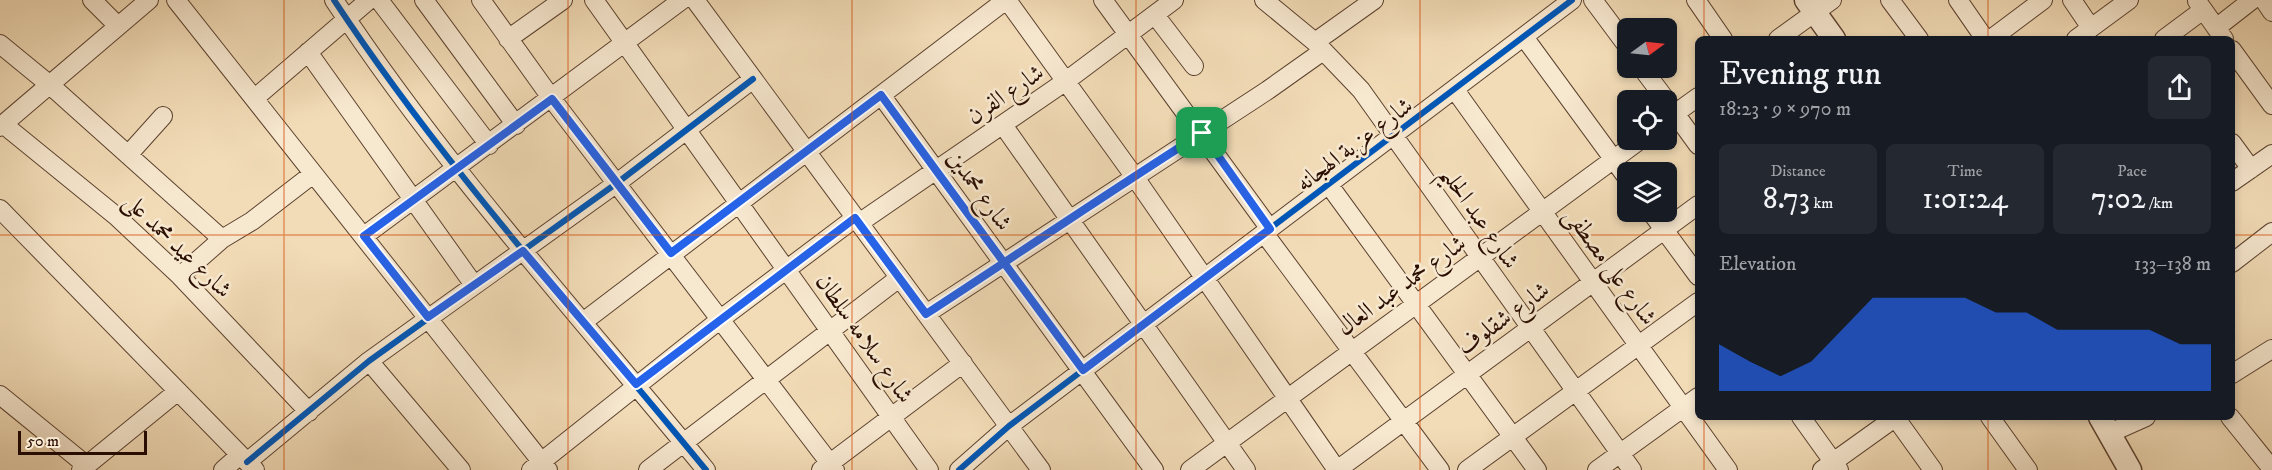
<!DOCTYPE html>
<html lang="en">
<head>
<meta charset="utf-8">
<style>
	:root { --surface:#171b24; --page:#242831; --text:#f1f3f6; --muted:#9ea1a6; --accent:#2563eb }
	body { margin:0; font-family:"IM FELL DW Pica",Amiri,serif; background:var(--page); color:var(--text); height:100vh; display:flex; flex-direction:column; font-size:22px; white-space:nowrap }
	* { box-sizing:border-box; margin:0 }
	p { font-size:20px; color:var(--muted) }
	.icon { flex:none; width:33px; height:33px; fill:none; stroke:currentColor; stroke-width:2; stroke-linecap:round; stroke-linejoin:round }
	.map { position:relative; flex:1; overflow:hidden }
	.side { position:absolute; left:1695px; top:36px; width:540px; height:384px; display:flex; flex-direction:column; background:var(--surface); border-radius:9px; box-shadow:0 3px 9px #0003 }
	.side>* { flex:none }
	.needle { width:39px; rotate:75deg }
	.buttons { position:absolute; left:1617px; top:18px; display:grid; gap:12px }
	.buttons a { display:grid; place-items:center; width:60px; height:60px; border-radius:9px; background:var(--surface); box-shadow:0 3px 9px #0003; font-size:30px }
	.scale { position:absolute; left:18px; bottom:15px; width:129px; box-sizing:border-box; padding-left:6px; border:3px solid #2a0e02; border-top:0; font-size:16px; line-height:21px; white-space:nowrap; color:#2a0e02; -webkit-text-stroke:4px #f7e8d0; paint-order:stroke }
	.pin { position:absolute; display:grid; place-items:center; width:51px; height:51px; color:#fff; margin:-26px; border-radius:12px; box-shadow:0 3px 9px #0006 }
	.round { display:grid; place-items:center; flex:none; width:63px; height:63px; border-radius:9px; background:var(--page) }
	.headline { display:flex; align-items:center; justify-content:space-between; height:102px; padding:0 24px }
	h1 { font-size:33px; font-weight:600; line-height:45px }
	.figures { display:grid; grid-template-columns:repeat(3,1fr); gap:9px; height:102px; padding:6px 24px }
	.figures div { display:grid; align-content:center; border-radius:9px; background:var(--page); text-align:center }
	.figures b { font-size:30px; font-weight:600 }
	.figures small { font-size:16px; font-weight:400 }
	.figures p { font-size:16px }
	.chart { height:168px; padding:12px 24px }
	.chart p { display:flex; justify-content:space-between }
	.chart svg { width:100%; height:108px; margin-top:6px; fill:var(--accent); opacity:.7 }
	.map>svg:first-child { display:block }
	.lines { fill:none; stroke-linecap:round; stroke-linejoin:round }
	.minor-casing { stroke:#5c422f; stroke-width:20 }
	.tertiary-casing { stroke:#5c422f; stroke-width:25 }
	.minor { stroke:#f7e8d0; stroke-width:18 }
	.tertiary { stroke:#f7e8d0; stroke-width:22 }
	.cycleway-casing { stroke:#f7e8d0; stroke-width:10 }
	.cycleway { stroke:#0057b8; stroke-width:6 }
	.route-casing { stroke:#fff; stroke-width:12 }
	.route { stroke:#2563eb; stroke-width:8 }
	.grid { fill:none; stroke:#d5520b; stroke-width:1.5; stroke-opacity:0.55 }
	.labels { text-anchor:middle; stroke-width:5; stroke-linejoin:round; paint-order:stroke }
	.street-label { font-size:24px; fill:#2a0e02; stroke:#f7e8d0 }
</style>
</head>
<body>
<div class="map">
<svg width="2272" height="470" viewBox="0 0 2272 470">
	<rect width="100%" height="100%" fill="#f2dcb7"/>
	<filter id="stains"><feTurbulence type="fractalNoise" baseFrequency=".00333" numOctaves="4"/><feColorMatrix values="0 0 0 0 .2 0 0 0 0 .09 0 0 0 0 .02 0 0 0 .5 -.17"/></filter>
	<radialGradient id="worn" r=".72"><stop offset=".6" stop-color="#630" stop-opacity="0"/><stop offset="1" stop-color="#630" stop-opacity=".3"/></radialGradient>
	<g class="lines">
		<!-- minor casing -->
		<g class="minor-casing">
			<path id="minor" d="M92,0L118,26
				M176,0L548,470
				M334,0C444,167 580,316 706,470
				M379,0L489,145
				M424,0L516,125
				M481,0L552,99L835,470
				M594,0L929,470
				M695,0L1041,470
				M1007,0L1134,176L1337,470
				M1103,0L1270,229
				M1264,0L1315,42L1361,90L1632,470
				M1593,0L1628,47
				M1696,0L1723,39
				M1890,0L1919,39
				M1958,0L1985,39
				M2072,0L2091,28
				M2264,0L2272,12
				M2197,1L2224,39
				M1155,15L1194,66
				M2216,28L2252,0
				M1524,37L1628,179
				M508,39L563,0
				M1778,39L1832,0
				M1991,39L2043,0
				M2076,39L2129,0
				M2164,39L2203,10
				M1315,42L1374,0
				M0,44L50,85L222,239
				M2232,50L2272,105
				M308,52L474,285
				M1642,68L1666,100
				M1455,90L1728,470
				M881,95L1154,470
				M255,98L369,0
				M1666,101L1698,145
				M1666,120L1698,97
				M3,124L116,216L180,276L309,412
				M1003,125L1246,470
				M0,127L149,0
				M2232,143L2251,169
				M128,155L163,116
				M2232,182L2272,154
				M1329,185L1537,470
				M0,209L255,470
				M1651,212L1698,276
				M859,223L1066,81L1174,0
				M1264,233L1440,470
				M364,236L682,0
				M2232,263L2272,232
				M180,276L222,239L252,221L313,174
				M926,314L1268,90L1323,51
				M583,322L1006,0
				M369,361L461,470
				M2232,374L2272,349
				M0,395L86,465
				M1801,417L1839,470
				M1895,417L1933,470
				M1990,417L2028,470
				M2230,417L2272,469
				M2110,433L2146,417
				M247,462L369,361L617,183L753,79
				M81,470L178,391
				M223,470L240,455
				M531,470L722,318L855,218
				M648,470L899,278
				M821,470L963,363
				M959,470L1009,426L1572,0
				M1190,470L1640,140
				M1337,470L1698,205
				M1467,470L1698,302
				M1597,470L1698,397
				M1822,470L1896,417"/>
		</g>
		<!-- tertiary casing -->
		<g class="tertiary-casing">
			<path id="tertiary" d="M1806,0L1834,39
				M2100,417L2130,470"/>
		</g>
		<!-- minor -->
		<use href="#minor" class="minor"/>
		<!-- tertiary -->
		<use href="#tertiary" class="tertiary"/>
		<!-- cycleway casing -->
		<g class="cycleway-casing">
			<path id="cycleway" d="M334,0C444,167 580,316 706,470
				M247,462L369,361L617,183L753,79
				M959,470L1009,426L1572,0"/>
		</g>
		<!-- cycleway -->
		<use href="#cycleway" class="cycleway"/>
	</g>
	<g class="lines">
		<!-- route casing -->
		<g class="route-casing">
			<path id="route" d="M1202,133C1109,192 1018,254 926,314L855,218L636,384L523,251L428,317L364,236L552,99L671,253L881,95C948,187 1016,279 1083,370L1270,229L1202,133"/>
		</g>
		<!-- route -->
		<use href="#route" class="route"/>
	</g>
	<!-- grid -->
	<path class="grid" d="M284,0V470M568,0V470M852,0V470M1136,0V470M1420,0V470M1704,0V39M1988,0V39M0,235H1698M2232,235H2272M1704,417V470M1988,417V470"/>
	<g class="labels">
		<!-- street labels -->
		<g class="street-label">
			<text transform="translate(1005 94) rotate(-34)" y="8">شارع الفرن</text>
			<text transform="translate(1354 144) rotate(-37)" y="8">شارع عزبة الهجانه</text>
			<text transform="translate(980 190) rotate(54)" y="8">شارع محمدين</text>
			<text transform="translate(1480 217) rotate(55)" y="8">شارع عبد الحليم</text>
			<text transform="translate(178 245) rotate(44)" y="8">شارع عيد محمد على</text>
			<text transform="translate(1611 266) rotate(54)" y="8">شارع على مصطفى</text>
			<text transform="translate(1401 285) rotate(-36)" y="8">شارع محمد عبد العال</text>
			<text transform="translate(1503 318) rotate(-36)" y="8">شارع شقلوف</text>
			<text transform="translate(865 338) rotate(55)" y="8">شارع سلامه سلطان</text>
		</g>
	</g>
	<rect width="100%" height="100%" filter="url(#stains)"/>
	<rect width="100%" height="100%" fill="url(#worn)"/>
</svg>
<div class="buttons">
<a><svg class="needle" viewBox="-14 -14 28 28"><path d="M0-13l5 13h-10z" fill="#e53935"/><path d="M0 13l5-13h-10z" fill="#9ea1a6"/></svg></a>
<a><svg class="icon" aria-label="locate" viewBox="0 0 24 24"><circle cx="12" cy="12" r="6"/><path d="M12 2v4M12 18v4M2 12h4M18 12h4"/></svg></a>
<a><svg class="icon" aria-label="layers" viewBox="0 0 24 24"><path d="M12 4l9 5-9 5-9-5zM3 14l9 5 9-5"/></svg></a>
</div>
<div class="scale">50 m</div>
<div class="pin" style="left:1202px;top:133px;background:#1e9e55"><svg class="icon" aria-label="arrive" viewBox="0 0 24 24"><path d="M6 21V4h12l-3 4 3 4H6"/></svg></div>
<section class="side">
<div class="headline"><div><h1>Evening run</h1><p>18:23 · 9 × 970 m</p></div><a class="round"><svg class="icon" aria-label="share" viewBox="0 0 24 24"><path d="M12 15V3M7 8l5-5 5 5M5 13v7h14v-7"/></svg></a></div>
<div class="figures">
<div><p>Distance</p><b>8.73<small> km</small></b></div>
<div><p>Time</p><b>1:01:24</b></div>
<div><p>Pace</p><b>7:02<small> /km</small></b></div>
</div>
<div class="chart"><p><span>Elevation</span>133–138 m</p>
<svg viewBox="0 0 160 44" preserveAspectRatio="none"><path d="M0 44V25L10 32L20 38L30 32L40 19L50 6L60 6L70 6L80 6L90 12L100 12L110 19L120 19L130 19L140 19L150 25L160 25V44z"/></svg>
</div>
</section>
</div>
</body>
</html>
